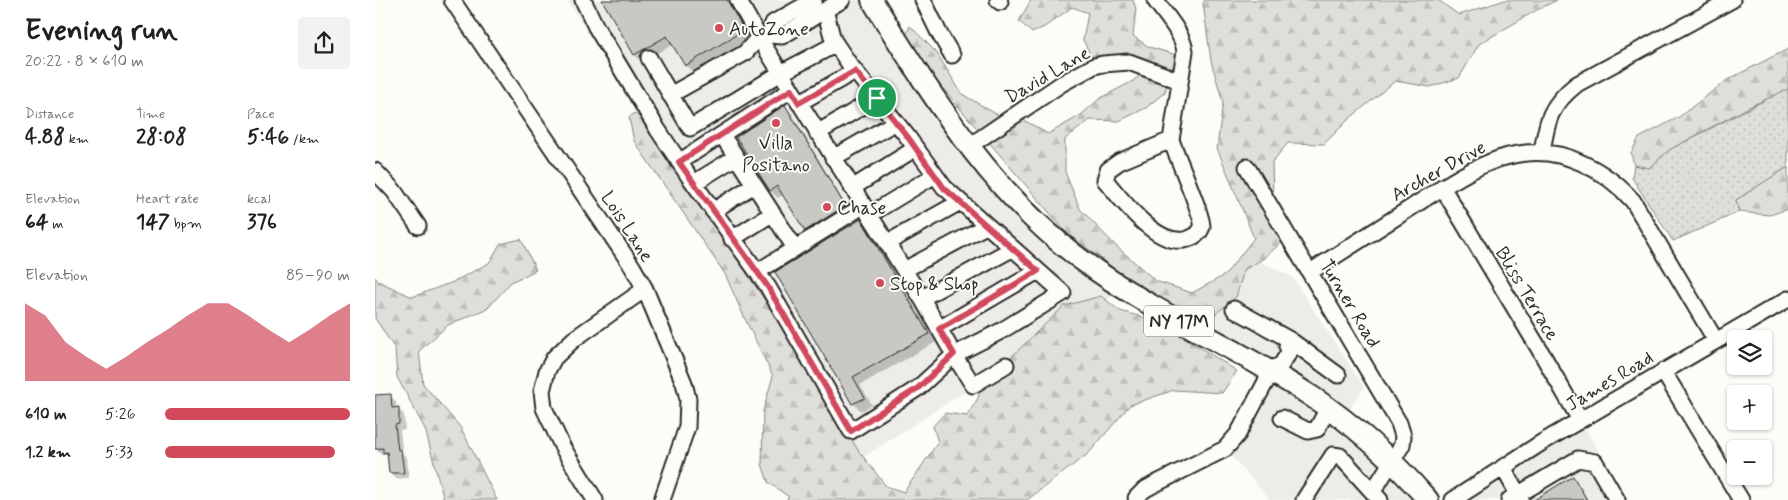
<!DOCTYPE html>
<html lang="en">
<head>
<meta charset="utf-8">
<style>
	:root { --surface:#fff; --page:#f2f2f2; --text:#202124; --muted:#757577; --accent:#d1495b }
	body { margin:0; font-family:Mynerve,sans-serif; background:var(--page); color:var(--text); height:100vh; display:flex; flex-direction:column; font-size:19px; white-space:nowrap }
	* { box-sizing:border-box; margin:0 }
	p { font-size:16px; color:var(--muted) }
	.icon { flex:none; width:28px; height:28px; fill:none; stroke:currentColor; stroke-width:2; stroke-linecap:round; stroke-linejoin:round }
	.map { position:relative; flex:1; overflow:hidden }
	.sheet { display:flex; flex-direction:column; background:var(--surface); width:375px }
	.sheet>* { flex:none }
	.buttons { position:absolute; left:1352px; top:330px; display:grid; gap:10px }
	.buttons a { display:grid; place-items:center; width:45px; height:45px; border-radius:5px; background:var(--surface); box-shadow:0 1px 4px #0004; font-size:25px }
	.pin { position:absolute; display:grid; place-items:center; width:42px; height:42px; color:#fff; margin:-21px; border:2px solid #fff; border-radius:50%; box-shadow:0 1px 5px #0007 }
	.round { display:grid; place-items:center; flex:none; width:52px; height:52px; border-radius:5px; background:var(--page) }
	.summary { display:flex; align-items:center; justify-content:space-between; height:85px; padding:0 25px }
	h1 { font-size:28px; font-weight:700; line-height:38px }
	.figures { display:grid; grid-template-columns:repeat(3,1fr); gap:8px; height:85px; padding:5px 25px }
	.figures div { display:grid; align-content:center }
	.figures b { font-size:21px; font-weight:700 }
	.figures small { font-size:14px; font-weight:400 }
	.figures p { font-size:14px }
	.chart { height:140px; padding:10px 25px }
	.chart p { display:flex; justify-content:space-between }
	.chart svg { width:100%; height:90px; margin-top:5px; fill:var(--accent); opacity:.7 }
	ul { padding:0 25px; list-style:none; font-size:16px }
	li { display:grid; grid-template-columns:80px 60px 1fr; align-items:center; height:38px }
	li i { height:12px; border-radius:6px; background:var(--accent) }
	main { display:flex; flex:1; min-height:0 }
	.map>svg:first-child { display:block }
	.built { fill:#edece8 }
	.green { fill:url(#green-dots); stroke:#858482 }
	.forest { fill:url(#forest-firs); stroke:#858482 }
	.shadow { fill:#0003 }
	.building { fill:#c9c8c4; stroke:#2b2b2b }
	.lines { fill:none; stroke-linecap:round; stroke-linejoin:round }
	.minor-casing { stroke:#2b2b2b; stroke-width:19 }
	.major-casing { stroke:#2b2b2b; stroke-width:24 }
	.minor { stroke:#fdfcf7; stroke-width:15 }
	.major { stroke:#fdfcf7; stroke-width:20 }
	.route-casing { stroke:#fff; stroke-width:10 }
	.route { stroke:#d1495b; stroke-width:6 }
	.poi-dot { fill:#d1495b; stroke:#fdfcf7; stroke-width:2 }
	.labels { text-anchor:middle; stroke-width:4; stroke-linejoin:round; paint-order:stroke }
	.shield { fill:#fdfcf7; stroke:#6a6a68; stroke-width:1 }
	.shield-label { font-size:18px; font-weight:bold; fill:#2b2b2b }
	.poi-label { font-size:19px; fill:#2b2b2b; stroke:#fdfcf7; text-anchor:start }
	.street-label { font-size:19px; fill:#2b2b2b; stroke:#fdfcf7 }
</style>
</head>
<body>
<main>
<section class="sheet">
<div class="summary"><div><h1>Evening run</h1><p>20:22 · 8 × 610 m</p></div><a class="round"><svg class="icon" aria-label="share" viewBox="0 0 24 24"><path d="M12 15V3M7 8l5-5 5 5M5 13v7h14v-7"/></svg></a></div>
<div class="figures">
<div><p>Distance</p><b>4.88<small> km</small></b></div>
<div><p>Time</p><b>28:08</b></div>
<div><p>Pace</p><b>5:46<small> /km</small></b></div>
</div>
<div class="figures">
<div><p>Elevation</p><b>64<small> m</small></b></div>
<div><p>Heart rate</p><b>147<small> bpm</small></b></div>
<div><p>kcal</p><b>376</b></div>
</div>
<div class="chart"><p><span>Elevation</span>85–90 m</p>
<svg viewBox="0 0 160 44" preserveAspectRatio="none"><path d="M0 44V6L10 12L20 25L30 32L40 38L50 32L60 25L70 19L80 12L90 6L100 6L110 12L120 19L130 25L140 19L150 12L160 6V44z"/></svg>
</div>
<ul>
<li><b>610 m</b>5:26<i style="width:100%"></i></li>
<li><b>1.2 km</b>5:33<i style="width:92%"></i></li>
</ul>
</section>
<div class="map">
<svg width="1413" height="500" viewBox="0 0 1413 500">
	<defs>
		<pattern id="green-dots" width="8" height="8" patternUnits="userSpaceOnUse" patternTransform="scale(1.25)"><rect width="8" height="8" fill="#dfdeda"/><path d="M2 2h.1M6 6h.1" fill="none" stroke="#c0bfbb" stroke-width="1.8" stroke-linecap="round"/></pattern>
		<pattern id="forest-firs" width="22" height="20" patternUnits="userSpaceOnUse" patternTransform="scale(1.25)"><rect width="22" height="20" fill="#dfdeda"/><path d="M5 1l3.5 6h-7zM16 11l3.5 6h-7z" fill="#c0bfbb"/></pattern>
	</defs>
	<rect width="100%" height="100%" fill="#fdfcf7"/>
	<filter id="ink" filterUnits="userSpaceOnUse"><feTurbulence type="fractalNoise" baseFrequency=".02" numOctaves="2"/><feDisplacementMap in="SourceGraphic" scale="10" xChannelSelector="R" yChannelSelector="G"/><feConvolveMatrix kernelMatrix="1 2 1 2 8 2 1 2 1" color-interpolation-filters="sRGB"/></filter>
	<g filter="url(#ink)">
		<!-- built -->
		<path class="built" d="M192,0H497L593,147L750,289L485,459Z
			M872,255L917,277L989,387L968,419L1051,500H895L850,449L895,375L825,333Z
			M1205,420L1252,500H1078Z"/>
		<!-- green -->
		<path class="green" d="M1413,88V167L1361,200L1364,212L1298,241L1257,178L1259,165L1274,168L1294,150Z"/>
		<!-- forest -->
		<path class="forest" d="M656,0H758L761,9L758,36L774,47L802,55L790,92L771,108L744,121L715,120L690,139V172L705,209L741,246L781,281L817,293L850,275L879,238L842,148L848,102L836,61L828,3L830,0H1063L1084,15L1130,0H1182L1160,11L1104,44L1084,78L1055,87L1020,81L974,119L949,144L913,143L897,162L898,198L907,242L889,258L869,270L861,297L833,320L772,294L691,232L564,84L531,35L535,26L561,52L587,94L621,114L647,119L673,134L706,115L724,99L758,81L776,66L748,56H716L708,40L713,13L697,7L671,26L657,33L644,21Z
			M1413,49V89L1374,107L1294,150L1274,168L1259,165L1256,153L1264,138L1304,117L1352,80Z
			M259,113L275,126L416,340L483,450L511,486L529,492L563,442L558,426L570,413L592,416L603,398L606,386L689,306L726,296L745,311L771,318L810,338L862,371L847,393L799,390L755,405L714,453L652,500H411L414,497L393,482L387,464L388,411L398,376L370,319L350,274L259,141L254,118Z
			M1413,167V209L1395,215L1364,212L1361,200Z
			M146,239L161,270L136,282L113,308L73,325L44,351L48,384L86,428L122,500H69L50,429L22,377L20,349L0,318V277L3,281L37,297L78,282L114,263L125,244Z"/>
		<!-- shadow -->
		<path class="shadow" d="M235,0H353L376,38L319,73L311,65L299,44L267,62L260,55L230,3Z
			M410,107L417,114L476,214L438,238L431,231L408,195L403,198L396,191Z
			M485,220L493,228L561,342L485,385L497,405L486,411L478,403L402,272Z
			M16,396L21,402L22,409L29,414L30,430H25L28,454L32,457L34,478L21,479L15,473L14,456L12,454H6L0,449V397Z
			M1198,478L1203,483L1213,500H1167Z"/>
		<!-- building -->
		<path class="building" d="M227,0H352L369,30L310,66L292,36L259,55Z
			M410,105L470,206L430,231L402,186L395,191L361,137Z
			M486,219L554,334L478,377L490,398L477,404L400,272Z
			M16,394L17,408L24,407V424L20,425L23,450H26L29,473H14L12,452L8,453V448L0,449V395Z
			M1198,476L1212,500H1159Z"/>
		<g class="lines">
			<!-- minor casing -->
			<g class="minor-casing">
				<path id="minor" d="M77,0L257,266L270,289L309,383L313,399L312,427L287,500
					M208,0L221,27L283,130L315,178L393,287L476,431L543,388L579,355L549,302L386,41L395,35L398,23L439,0
					M363,0L386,41
					M548,0L564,33L577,55
					M623,0L625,2
					M780,0C791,16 807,32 810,51L796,140
					M450,10L458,40L475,65L532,136L569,187L688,293L626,331L579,355L598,385L631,365
					M395,35L407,36L467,0
					M274,58L315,128L406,73L461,44
					M295,95L370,53L384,37
					M424,103L480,71
					M442,133L502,98
					M347,135L420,248
					M796,140C801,154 829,219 827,227C825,233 819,237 813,239C783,249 748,201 730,180L733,170L744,162Z
					M593,147L686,84L719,66L728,64L754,62L805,81
					M1167,152C1172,120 1175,105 1202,84L1357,0
					M458,158L521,122
					M304,162L416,90
					M872,167L1024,423L1028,436L1027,445L1002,485L995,488
					M0,171L19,191L43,226
					M319,183L361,157
					M1067,187L1163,347L1205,420
					M477,188L541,148
					M338,211L379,185
					M494,215L560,175
					M357,239L398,213
					M512,243L585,202
					M529,270L611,226
					M382,272L488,206
					M935,272C969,250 1003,229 1037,207C1090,173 1143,133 1207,163C1227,172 1243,184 1258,201L1341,341
					M547,298L637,249
					M564,329L663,271
					M915,340L963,375
					M1288,371L1366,500
					M907,418L933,431L942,429L953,408
					M1128,467L1146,500
					M761,498L769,490L778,485L850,449L863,434L896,372L900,367L906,365L915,351L912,346L915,340L859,309
					M220,500L188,448L169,408L167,391L172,371L179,358L199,339L270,289
					M929,500L958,455L965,456L1005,500
					M1078,500L1166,443L1413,299
					M1134,500L1203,459L1220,462L1242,500"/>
			</g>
			<!-- major casing -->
			<g class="major-casing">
				<path id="major" d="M497,0C560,101 622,203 722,271C790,318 867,351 936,396C980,425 1019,461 1053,500"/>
			</g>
			<!-- minor -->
			<use href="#minor" class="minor"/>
			<!-- major -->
			<use href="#major" class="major"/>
		</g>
	</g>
	<g class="lines" filter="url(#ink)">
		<!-- route casing -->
		<g class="route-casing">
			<path id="route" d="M480,71L532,136L569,188L663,271L564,329L579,354L543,388L476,431L393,287L304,162L416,90L424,103Z"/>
		</g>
		<!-- route -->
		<use href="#route" class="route"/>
	</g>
	<!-- markers -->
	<g class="poi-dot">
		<circle cx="344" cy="28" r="5"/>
		<circle cx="401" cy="123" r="5"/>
		<circle cx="452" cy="207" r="5"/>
		<circle cx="505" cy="283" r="5"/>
	</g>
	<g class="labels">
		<!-- shield labels -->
		<rect class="shield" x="769" y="305.5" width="70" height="31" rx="4"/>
		<g class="shield-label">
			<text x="804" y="327">NY 17M</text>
		</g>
		<!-- poi labels -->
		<g class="poi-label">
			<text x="354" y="35">AutoZone</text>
			<text x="401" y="149" text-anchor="middle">Villa<tspan x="401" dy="22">Positano</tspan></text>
			<text x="462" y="214">Chase</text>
			<text x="515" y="290">Stop &amp; Shop</text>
		</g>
		<!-- street labels -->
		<g class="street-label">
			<text transform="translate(672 74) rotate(-30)" y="7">David Lane</text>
			<text transform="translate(1063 170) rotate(-29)" y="7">Archer Drive</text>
			<text transform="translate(253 226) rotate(57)" y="7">Lois Lane</text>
			<text transform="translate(1153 293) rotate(59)" y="7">Bliss Terrace</text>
			<text transform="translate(976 303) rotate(59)" y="7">Turner Road</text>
			<text transform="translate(1234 380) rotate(-31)" y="7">James Road</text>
		</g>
	</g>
</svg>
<div class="buttons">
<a><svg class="icon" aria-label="layers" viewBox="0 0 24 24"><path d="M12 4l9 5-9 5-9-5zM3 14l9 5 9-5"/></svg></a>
<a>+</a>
<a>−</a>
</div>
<div class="pin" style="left:502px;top:98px;background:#1e9e55"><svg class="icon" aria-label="arrive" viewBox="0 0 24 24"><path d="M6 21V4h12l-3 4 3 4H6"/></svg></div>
</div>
</main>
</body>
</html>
